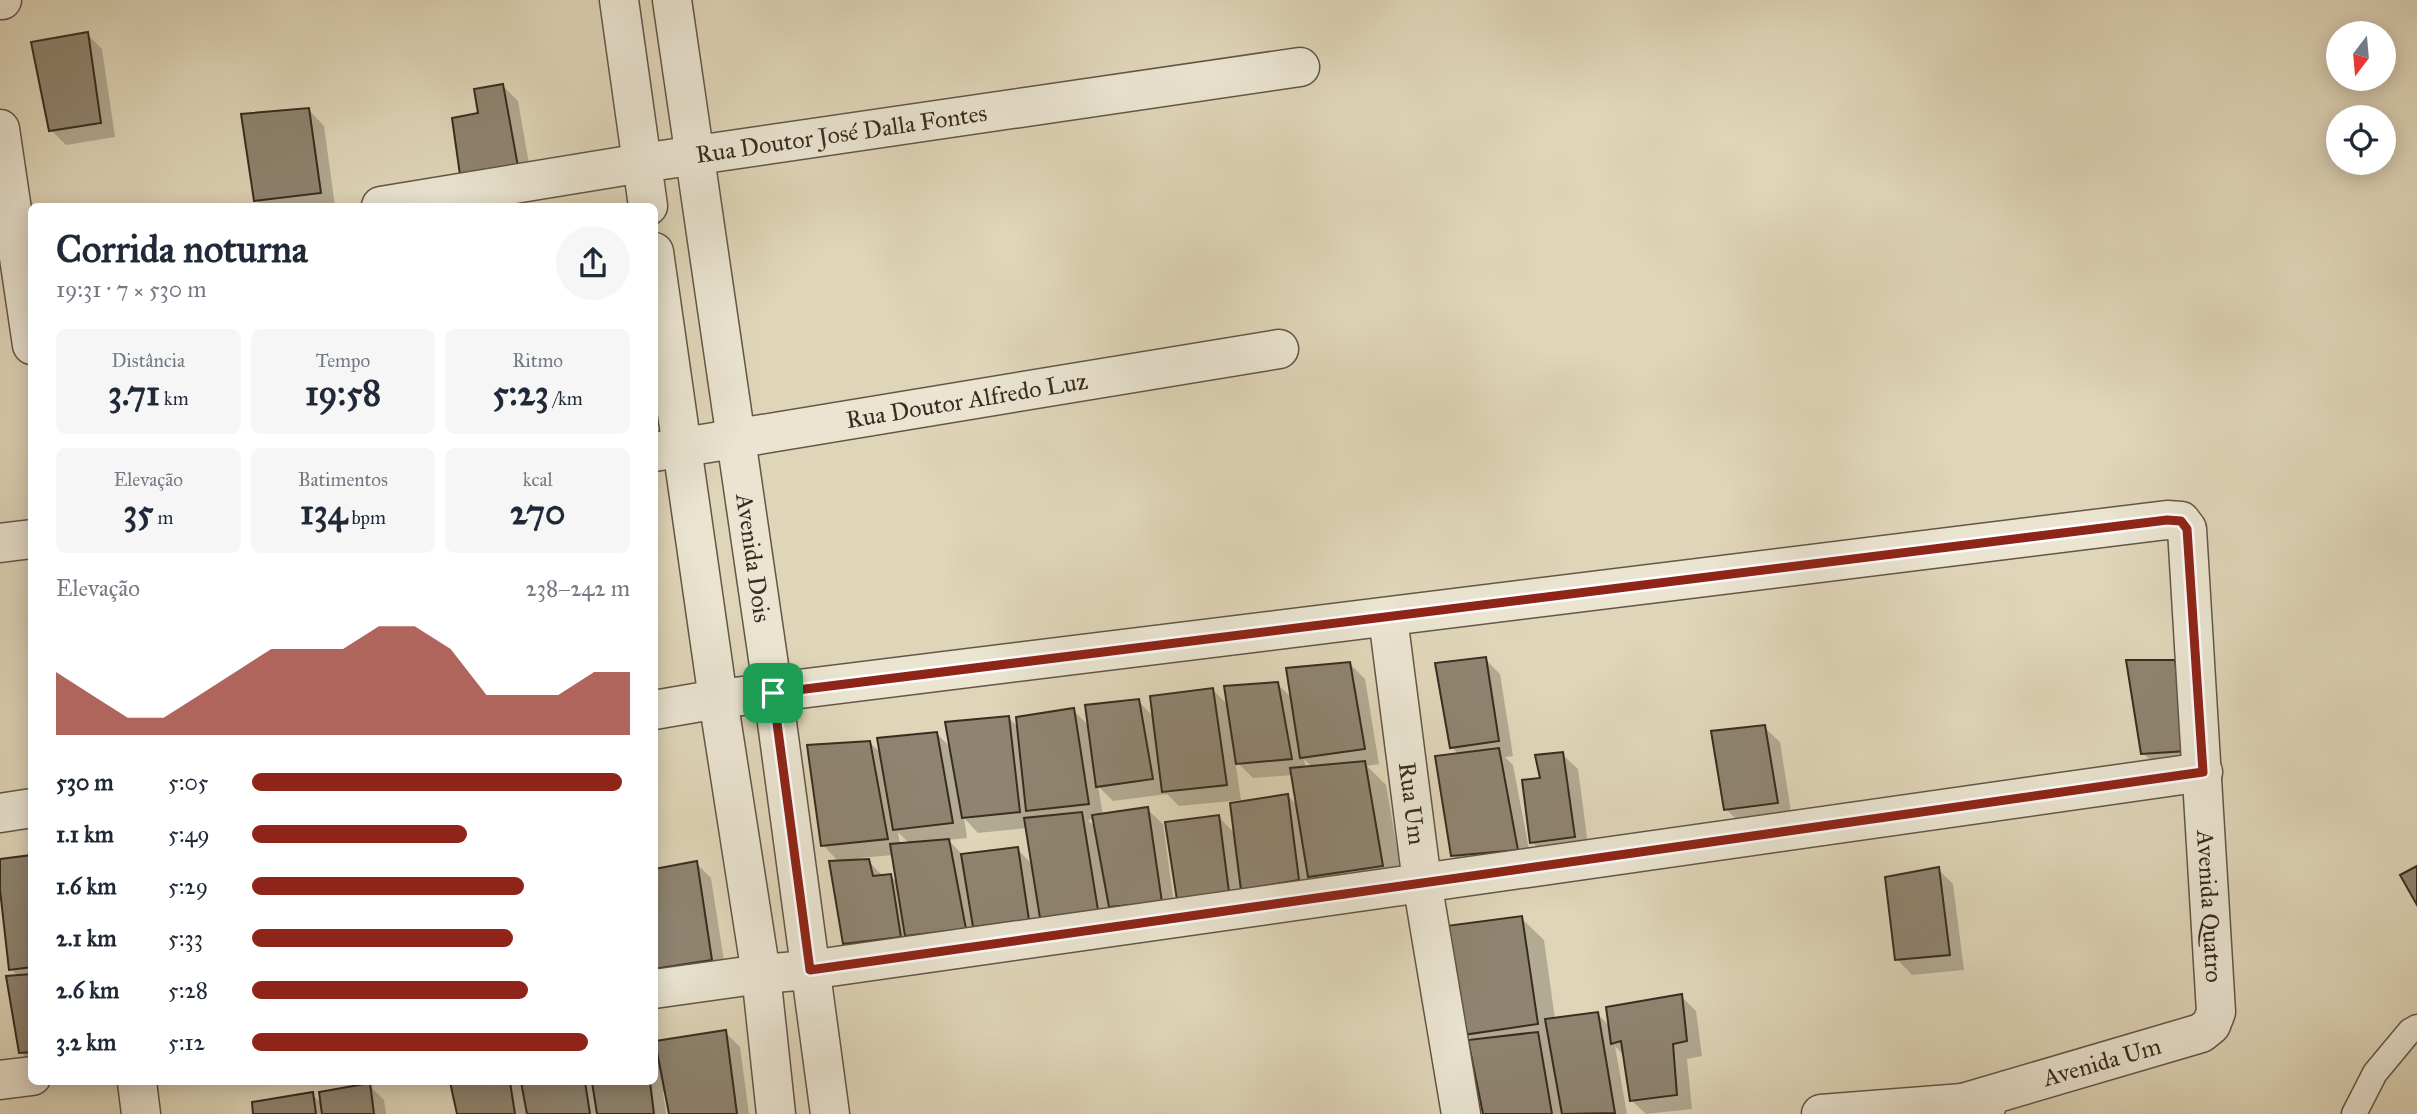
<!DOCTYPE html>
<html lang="pt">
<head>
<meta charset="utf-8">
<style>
	:root { --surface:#fff; --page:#f6f6f7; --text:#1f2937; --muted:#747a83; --accent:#8f2418 }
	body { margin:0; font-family:"IM FELL Great Primer",serif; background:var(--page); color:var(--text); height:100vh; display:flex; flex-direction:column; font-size:26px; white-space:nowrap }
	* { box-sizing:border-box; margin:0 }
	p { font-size:23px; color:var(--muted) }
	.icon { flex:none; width:38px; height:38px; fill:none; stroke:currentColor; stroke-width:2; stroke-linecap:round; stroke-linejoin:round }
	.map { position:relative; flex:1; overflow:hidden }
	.sheet { position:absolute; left:28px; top:203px; width:630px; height:882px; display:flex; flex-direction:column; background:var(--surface); border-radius:10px; box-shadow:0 4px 18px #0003 }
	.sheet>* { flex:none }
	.needle { width:46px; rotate:196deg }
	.controls { position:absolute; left:2326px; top:21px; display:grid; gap:14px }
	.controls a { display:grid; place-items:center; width:70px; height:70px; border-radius:50%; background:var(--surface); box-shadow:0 4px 18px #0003; font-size:35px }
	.pin { position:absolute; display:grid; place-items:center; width:60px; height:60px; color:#fff; margin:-30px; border-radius:14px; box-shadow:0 4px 10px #0006 }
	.round { display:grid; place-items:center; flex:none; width:74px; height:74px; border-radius:37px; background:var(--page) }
	.headline { display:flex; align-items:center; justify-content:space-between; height:119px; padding:0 28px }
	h1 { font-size:38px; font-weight:700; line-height:52px }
	.stats { display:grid; grid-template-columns:repeat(3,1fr); gap:10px; height:119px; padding:7px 28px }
	.stats div { display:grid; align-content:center; border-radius:10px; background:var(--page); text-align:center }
	.stats b { font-size:35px; font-weight:700 }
	.stats small { font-size:19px; font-weight:400 }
	.stats p { font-size:19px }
	.chart { height:196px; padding:14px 28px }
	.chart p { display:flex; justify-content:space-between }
	.chart svg { width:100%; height:126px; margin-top:7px; fill:var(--accent); opacity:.7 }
	ul { padding:0 28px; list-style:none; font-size:23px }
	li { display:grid; grid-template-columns:112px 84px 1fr; align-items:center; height:52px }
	li i { height:18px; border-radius:9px; background:var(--accent) }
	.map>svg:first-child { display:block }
	.shadow { fill:#0003; fill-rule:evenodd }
	.building { fill:#8f8470; stroke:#382c21; stroke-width:2 }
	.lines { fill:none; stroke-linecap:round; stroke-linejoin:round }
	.lane-casing { stroke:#625647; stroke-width:27 }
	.street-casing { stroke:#625647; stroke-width:41 }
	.lane { stroke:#eae4d1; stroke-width:24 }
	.street { stroke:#eae4d1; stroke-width:38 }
	.route-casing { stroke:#fff; stroke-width:14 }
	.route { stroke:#8f2418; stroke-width:9 }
	.labels { text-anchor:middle; stroke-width:5; stroke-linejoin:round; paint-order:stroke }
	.street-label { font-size:24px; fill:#382c21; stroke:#eae4d1 }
</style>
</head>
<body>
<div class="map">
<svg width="2417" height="1114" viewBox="0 0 2417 1114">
	<rect width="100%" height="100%" fill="#dfd5b8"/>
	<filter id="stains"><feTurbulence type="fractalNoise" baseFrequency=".00286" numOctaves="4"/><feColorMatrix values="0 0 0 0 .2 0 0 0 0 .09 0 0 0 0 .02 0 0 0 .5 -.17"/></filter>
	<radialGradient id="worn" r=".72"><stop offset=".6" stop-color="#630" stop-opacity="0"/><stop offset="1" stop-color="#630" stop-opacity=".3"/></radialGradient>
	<!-- shadow -->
	<path class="shadow" d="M87,34L102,49L115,137L66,145L51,130Z
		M503,86L518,101L533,187L480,114Z
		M309,110L324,126L335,206H263L256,200Z
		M1485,659L1500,674L1513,756L1505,757L1513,765L1532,865L1468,870L1453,855L1459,755L1452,747Z
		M2174,662L2190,677L2202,765L2158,768L2143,753Z
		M1350,664L1365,679L1379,764L1367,766L1386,785L1404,888L1332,898L1312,878L1314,895L1193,914L1219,817L1236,835L1288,796L1298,806L1293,775L1253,778L1235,760L1241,800L1179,806L1167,794L1113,801L1098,786L1103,815L1147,809L1163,824L1176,917L1125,921L1109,905L1112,924L1043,935L860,959L845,944L839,862L823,845L870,743L882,754L936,733L952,749L1009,718L1019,728L1073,710L1090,727L1138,701L1154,717L1212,689L1229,706L1277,684L1292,698ZM1304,759L1313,768L1306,769ZM964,818L978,833L1027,828L1033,865L1017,849L964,856L948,840L967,838ZM1095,819L1097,829L1088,820ZM898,832L910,844L900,845ZM894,855L898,884L891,876L884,877L868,861H859V858Z
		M1764,727L1780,742L1792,818L1741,824L1726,809Z
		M1562,754L1578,769L1589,852L1547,857L1532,842L1542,779Z
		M32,857V1063L21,1052L19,977L11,969L0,874V861Z
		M696,863L711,878L726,974L654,985V871Z
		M1938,869L1953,884L1964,970L1912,975L1897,959Z
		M1521,918L1544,940L1555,1019L1597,1013L1610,1027L1681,996L1696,1011L1702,1056L1687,1059L1692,1109L1646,1114L1631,1100L1625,1056L1615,1046L1627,1114H1485L1473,1041L1465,1034Z
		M725,1032L740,1047L749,1114H670L666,1091L663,1092L666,1114H458L451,1082H517L524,1089L523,1082H654V1055L661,1062Z
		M369,1085L384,1100L386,1114H255L312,1094L323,1105Z"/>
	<!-- building -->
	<path class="building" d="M88,32L101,123L49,131L31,42Z
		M503,84L519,172L461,182L452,118L478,113L474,89Z
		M309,108L321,193L254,201L241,114Z
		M1486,657L1499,741L1450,748L1435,663Z
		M2126,660H2175L2187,751L2141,754Z
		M1350,662L1365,749L1300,758L1286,668Z
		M1278,682L1292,759L1236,764L1224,686Z
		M1213,688L1227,785L1162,792L1150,696Z
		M1139,699L1153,779L1096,787L1085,705Z
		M1074,708L1089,804L1026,811L1016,717Z
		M1009,716L1020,812L962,818L945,722Z
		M1765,725L1778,803L1724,810L1711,731Z
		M937,732L953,823L893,830L877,738Z
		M870,741L888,839L821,846L807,745Z
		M1499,748L1518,850L1451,856L1435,756Z
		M1563,752L1575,837L1530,843L1522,780L1540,778L1535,755Z
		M1365,761L1383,866L1308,877L1290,768Z
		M1288,794L1299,880L1241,890L1230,803Z
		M1148,807L1162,902L1109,907L1092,815Z
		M1082,812L1098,910L1040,918L1024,818Z
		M1219,815L1229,892L1177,900L1165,822Z
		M949,839L966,929L905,936L890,844Z
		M1018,847L1029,920L973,927L961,854Z
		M32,855V967L9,970L0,890V859Z
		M869,859L873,876L891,874L901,937L843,944L829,861Z
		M697,861L712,960L654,969V869Z
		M2417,866V905L2400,875Z
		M1939,867L1950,955L1895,960L1885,877Z
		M1522,916L1538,1024L1463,1035L1446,926Z
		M32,974V1052L19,1053L6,976Z
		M1682,994L1687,1041L1673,1044L1677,1095L1630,1101L1621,1041L1611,1044L1606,1007Z
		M1598,1012L1615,1113L1562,1114L1545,1019Z
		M726,1030L737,1114H669L655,1041Z
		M1538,1032L1552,1114H1483L1468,1040Z
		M450,1082H510L515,1114H457Z
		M521,1082H585L590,1114H527Z
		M592,1082H650L654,1114H597Z
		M370,1083L374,1114H322L319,1092Z
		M313,1092L316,1114H253L252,1102Z"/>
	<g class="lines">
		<!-- lane casing -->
		<g class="lane-casing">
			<path id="lane" d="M2354,1114L2375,1073L2410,1031L2417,1027"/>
		</g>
		<!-- street casing -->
		<g class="street-casing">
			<g id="street">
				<path d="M0,0H2"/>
				<path d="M619,0L648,206"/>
				<path id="s1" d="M672,0L773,693L830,1114"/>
				<path d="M0,129L32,345"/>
				<path id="s2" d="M381,206L642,163L1300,67"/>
				<path d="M654,252L718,699L761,974L776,1114"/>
				<path id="s3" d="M654,452L1279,349"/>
				<path d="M0,543L32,539"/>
				<path id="s4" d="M1388,618L1422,882L1461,1114"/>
				<path id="s5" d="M654,710L718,699L2167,520L2181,521L2187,529L2216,1012L2211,1025L2201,1033L1963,1103"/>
				<path d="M0,813L32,808"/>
				<path d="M654,989L761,974L809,970L2203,772"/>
				<path d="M0,1080L32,1076"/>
				<path d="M137,1082L141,1114"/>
				<path d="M1821,1114L1963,1103L1986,1108"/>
			</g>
		</g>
		<!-- lane -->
		<use href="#lane" class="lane"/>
		<!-- street -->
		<use href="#street" class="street"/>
	</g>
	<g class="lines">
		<!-- route casing -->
		<g class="route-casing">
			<path id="route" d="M2167,520L2181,521L2187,529L2203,772L810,970L773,693Z"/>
		</g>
		<!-- route -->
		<use href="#route" class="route"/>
	</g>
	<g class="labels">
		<!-- street labels -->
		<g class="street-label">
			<text dy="8" stroke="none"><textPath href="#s2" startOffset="466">Rua Doutor José Dalla Fontes</textPath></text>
			<text dy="8" stroke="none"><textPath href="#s3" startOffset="317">Rua Doutor Alfredo Luz</textPath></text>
			<text dy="8" stroke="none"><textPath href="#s1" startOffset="564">Avenida Dois</textPath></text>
			<text dy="8" stroke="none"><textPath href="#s4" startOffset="187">Rua Um</textPath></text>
			<text dy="8" stroke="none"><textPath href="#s5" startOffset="1927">Avenida Quatro</textPath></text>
			<text transform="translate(2102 1062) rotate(-16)" y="8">Avenida Um</text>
		</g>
	</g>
	<rect width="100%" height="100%" filter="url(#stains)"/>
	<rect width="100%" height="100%" fill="url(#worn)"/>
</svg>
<div class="controls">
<a><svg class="needle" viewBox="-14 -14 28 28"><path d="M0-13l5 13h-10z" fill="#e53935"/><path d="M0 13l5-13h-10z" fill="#747a83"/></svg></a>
<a><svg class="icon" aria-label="locate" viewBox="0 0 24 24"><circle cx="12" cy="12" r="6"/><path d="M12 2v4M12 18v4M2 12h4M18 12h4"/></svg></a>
</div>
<div class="pin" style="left:773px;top:693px;background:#1e9e55"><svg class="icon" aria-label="arrive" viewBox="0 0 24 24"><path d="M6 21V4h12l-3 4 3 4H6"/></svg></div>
<section class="sheet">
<div class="headline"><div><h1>Corrida noturna</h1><p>19:31 · 7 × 530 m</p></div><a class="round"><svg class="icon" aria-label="share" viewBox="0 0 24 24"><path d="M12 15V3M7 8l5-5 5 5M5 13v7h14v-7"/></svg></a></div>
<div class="stats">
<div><p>Distância</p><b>3.71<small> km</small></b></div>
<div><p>Tempo</p><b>19:58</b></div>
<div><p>Ritmo</p><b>5:23<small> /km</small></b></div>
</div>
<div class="stats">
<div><p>Elevação</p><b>35<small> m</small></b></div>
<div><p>Batimentos</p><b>134<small> bpm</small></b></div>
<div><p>kcal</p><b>270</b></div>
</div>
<div class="chart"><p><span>Elevação</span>238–242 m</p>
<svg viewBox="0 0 160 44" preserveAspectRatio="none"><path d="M0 44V22L10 30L20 38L30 38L40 30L50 22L60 14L70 14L80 14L90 6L100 6L110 14L120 30L130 30L140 30L150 22L160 22V44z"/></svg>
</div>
<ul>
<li><b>530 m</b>5:05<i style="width:98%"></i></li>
<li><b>1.1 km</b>5:49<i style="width:57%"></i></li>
<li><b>1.6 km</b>5:29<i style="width:72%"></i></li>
<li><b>2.1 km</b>5:33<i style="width:69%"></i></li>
<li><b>2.6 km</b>5:28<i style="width:73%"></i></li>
<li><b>3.2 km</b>5:12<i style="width:89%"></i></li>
</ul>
</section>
</div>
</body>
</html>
